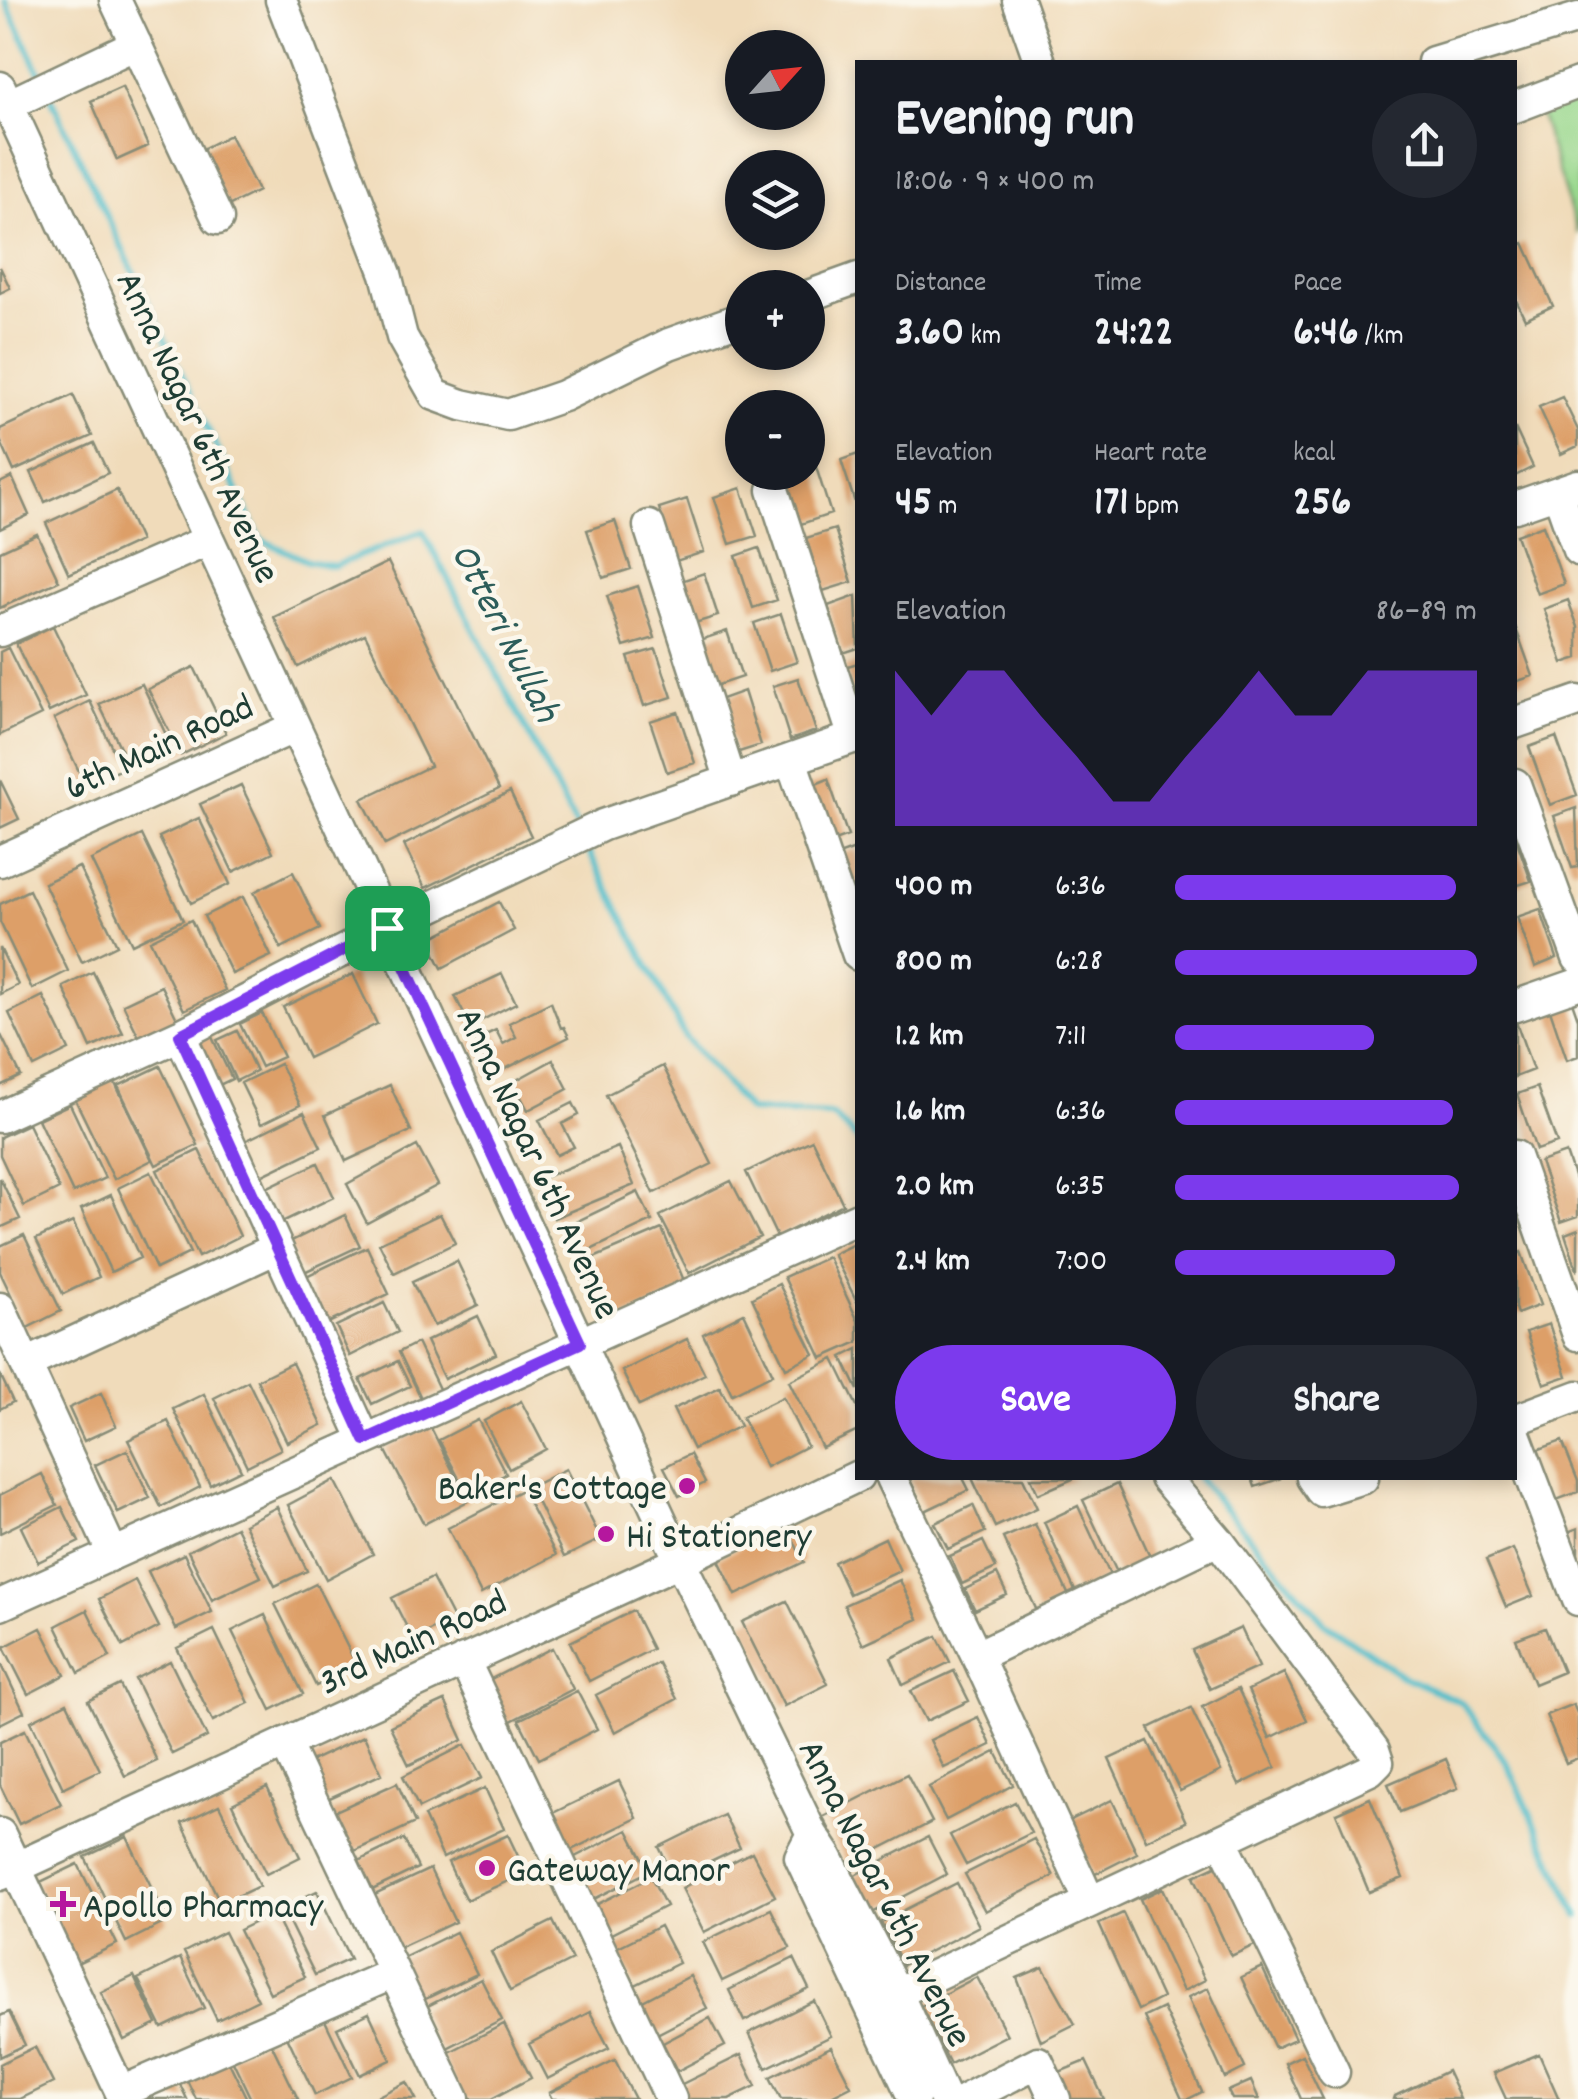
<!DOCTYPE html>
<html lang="en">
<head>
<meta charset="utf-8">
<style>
	:root { --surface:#171b24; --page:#242831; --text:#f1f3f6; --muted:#9ea1a6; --accent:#7c3aed }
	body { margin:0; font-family:Dekko,sans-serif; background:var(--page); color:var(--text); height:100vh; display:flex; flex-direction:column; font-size:38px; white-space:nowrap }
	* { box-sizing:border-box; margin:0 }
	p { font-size:32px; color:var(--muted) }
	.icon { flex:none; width:55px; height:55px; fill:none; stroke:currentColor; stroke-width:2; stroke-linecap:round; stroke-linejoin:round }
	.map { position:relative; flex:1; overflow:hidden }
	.drawer { position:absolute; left:855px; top:60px; width:662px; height:1420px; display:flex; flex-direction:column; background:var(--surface); border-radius:0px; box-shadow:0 5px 15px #0003 }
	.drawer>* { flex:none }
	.needle { width:65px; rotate:63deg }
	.buttons { position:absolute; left:725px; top:30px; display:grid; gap:20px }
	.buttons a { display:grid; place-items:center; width:100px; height:100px; border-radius:50%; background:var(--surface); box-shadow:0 5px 15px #0003; font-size:50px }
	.pin { position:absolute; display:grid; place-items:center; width:85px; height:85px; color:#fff; margin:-42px; border-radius:20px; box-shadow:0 5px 15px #0006 }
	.round { display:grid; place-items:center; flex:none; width:105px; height:105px; border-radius:52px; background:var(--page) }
	.overview { display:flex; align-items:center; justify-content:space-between; height:170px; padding:0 40px }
	h1 { font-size:55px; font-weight:800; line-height:75px }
	.figures { display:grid; grid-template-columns:repeat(3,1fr); gap:15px; height:170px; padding:10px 40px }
	.figures div { display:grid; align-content:center }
	.figures b { font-size:42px; font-weight:800 }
	.figures small { font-size:28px; font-weight:400 }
	.figures p { font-size:28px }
	.chart { height:280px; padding:20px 40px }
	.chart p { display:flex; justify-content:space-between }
	.chart svg { width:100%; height:180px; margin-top:10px; fill:var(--accent); opacity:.7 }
	.action { display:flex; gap:20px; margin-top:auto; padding:20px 40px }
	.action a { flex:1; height:115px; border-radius:60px; background:var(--accent); color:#fff; font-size:40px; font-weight:800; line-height:115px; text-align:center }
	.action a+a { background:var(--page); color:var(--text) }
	ul { padding:0 40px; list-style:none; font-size:32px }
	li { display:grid; grid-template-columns:160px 120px 1fr; align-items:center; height:75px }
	li i { height:25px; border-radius:12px; background:var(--accent) }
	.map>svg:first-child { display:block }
	.green { fill:#9ad88e; stroke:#5c8a61; stroke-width:2.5 }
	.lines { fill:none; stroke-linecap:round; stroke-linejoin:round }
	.stream { stroke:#51beca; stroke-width:6 }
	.building { fill:#dd9f67 }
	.minor-casing { stroke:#888c77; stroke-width:35 }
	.minor { stroke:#fff; stroke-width:30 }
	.route-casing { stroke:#fff; stroke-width:20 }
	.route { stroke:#7c3aed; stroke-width:12 }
	.poi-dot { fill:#b5179e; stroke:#fbf7ec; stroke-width:4 }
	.labels { text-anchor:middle; stroke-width:9; stroke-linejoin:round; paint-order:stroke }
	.street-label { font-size:38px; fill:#1f3d34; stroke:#fbf7ec }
	.poi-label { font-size:38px; fill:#1f3d34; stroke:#fbf7ec; text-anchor:start }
	.water-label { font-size:40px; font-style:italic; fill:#2c5d5a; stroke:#fbf7ec }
</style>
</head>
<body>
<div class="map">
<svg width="1578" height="2099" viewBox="0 0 1578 2099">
	<rect width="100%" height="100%" fill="#fbf7ec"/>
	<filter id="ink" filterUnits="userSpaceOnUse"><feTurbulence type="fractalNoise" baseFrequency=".01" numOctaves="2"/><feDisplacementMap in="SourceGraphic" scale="20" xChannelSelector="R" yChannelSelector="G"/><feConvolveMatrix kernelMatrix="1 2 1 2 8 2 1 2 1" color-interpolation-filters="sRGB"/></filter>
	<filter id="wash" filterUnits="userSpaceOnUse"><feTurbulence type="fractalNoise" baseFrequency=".0048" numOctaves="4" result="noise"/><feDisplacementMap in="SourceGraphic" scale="40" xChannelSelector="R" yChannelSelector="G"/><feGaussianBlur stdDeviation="2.25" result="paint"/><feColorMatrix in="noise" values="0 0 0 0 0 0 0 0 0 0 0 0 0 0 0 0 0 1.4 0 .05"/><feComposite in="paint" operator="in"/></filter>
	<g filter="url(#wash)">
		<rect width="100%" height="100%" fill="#f0dbba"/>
		<!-- green -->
		<path class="green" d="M1578,99V234L1539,112Z"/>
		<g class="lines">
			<!-- stream -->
			<path class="stream" d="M5,0L43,80
				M50,96L260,539L307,561L334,566L423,531L576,826
				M584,842L685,1037L749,1111L832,1115L858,1140
				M1198,1478L1324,1622L1406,1678L1461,1702L1507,1763L1578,1916"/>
		</g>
		<g id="blocks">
			<!-- building -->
			<path class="building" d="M122,87L148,146L117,160L91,101Z
				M230,135L258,191L228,206L200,150Z
				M1524,243L1553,306L1525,319L1515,298V247Z
				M0,267L10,288L0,293Z
				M73,395L92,436L14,471L0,440V429Z
				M1562,397L1578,430V446L1561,454L1539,407Z
				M1515,428L1533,467L1515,476Z
				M94,443L108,473L45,502L31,472Z
				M858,454V509H857L841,460Z
				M816,467L831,514L801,524L786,477L808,472V470Z
				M12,477L29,515L0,529V483Z
				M741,488L757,536L730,544L714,497Z
				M117,490L140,541L69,574L46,523Z
				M687,499L704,552L676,561L659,508Z
				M615,521L631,569L603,578L587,530Z
				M1543,525L1564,584L1537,594L1516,535Z
				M835,529L852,582L823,591L806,538Z
				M37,534L59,581L0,608V551Z
				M759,548L777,600L753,608L736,556Z
				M388,562L499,789L385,845L362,799L430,766L365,634L298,667L274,617Z
				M704,573L718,616L695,623L681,581Z
				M638,586L655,638L624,647L607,596Z
				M856,596L858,648L843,653L828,606Z
				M1568,600L1578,627V658L1563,663L1544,609Z
				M781,614L797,662L770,671L754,623Z
				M53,626L86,695L49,712L16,644Z
				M1515,626L1533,676L1515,682Z
				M727,631L742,677L715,686L700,640Z
				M8,648L41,715L0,735V652Z
				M656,649L672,697L644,706L628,657Z
				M858,663V705L844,667Z
				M194,667L226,733L181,755L148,689Z
				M798,678L816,731L790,740L773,686Z
				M142,684L168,739L126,759L99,704Z
				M744,691L761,745L736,753L719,700Z
				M90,701L122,769L86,786L54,719Z
				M678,712L695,763L667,772L650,721Z
				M1556,737L1577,795L1550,805L1529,747Z
				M828,779L848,836L826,844L806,788Z
				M0,780L19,819L0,828Z
				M241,785L273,852L233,872L200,804Z
				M510,792L531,836L425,888L404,845Z
				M1576,808L1578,867L1572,868L1554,816Z
				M199,818L230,884L191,903L159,837Z
				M142,835L183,920L132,944L91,860Z
				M1515,836L1531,881L1515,886Z
				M855,849L858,857V914L830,858Z
				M79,867L117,945L82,962L44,883Z
				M293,872L320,929L281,948L254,892Z
				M29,890L68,971L32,989L0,922V904Z
				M243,897L271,956L232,974L204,916Z
				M499,902L514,930L442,968L428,940Z
				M1540,909L1557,958L1535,967L1517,917Z
				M191,920L225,990L184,1010L150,940Z
				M0,948L18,985L0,994Z
				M93,972L123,1033L91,1048L63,987Z
				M353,974L377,1024L308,1058L283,1007Z
				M502,974L516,1003L470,1026L455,996Z
				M161,986L178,1021L140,1039L123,1004Z
				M43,996L69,1050L34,1067L9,1013Z
				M1571,999L1578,1019V1056L1567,1060L1549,1007Z
				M551,1002L561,1028L564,1027L569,1037L489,1077L485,1069L489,1067L482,1053L478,1055L471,1042L496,1030L503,1044L516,1037L509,1023Z
				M262,1013L283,1057L261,1067L240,1024Z
				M1515,1019L1533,1070L1515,1077Z
				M237,1031L256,1071L236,1081L217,1040Z
				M0,1033L21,1076L0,1086Z
				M211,1035L232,1079L211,1089L190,1046Z
				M553,1060L568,1089L528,1110L513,1082Z
				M280,1064L300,1105L261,1124L241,1083Z
				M160,1066L198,1145L156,1165L118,1086Z
				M663,1066L712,1164L654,1193L606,1095Z
				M112,1077L152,1160L114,1179L73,1095Z
				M390,1085L411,1131L346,1161L325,1115Z
				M1537,1087L1557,1143L1536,1150L1517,1094Z
				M573,1103L579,1115L562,1124L574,1147L557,1155L539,1120Z
				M70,1104L105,1178L73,1193L38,1119Z
				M304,1112L321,1147L261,1176L245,1141Z
				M28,1124L59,1189L24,1206L0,1155V1137Z
				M812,1140L843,1204L777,1237L746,1172Z
				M417,1146L438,1185L367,1223L347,1184Z
				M618,1147L634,1185L554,1218L538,1180Z
				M199,1150L240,1236L198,1257L157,1170Z
				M1566,1153L1578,1188V1216L1561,1222L1540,1162Z
				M318,1163L334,1197L282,1222L266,1188Z
				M151,1172L190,1253L156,1269L118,1188Z
				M0,1178L20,1219L0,1228Z
				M731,1181L760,1237L689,1273L660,1216Z
				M638,1192L652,1221L578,1256L565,1227Z
				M111,1195L140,1258L111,1272L81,1209Z
				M440,1214L455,1243L394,1273L379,1243Z
				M345,1215L360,1246L302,1273L287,1243Z
				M73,1222L99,1277L63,1294L36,1239Z
				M662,1229L688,1290L607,1324L582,1263Z
				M1578,1229V1269L1577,1270L1565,1234Z
				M24,1235L61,1311L27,1328L0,1272V1246Z
				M858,1242V1304L833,1254Z
				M367,1247L389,1294L326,1324L304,1277Z
				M1521,1252L1540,1305L1517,1314L1515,1308V1254Z
				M828,1257L858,1321V1342L822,1358L784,1277Z
				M457,1261L478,1305L434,1326L412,1282Z
				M779,1284L814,1354L786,1368L752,1298Z
				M384,1303L398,1332L350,1356L336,1326Z
				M744,1313L773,1374L732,1394L703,1334Z
				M478,1316L496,1354L444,1379L426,1341Z
				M1549,1324L1567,1376L1544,1384L1526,1332Z
				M687,1339L705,1374L639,1406L622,1371Z
				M417,1343L440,1391L422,1400L399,1352Z
				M858,1349V1390L842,1357Z
				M834,1359L858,1408V1431L822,1448L789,1381Z
				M398,1361L410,1386L372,1404L360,1379Z
				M292,1363L322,1425L287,1442L257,1380Z
				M0,1374L13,1402L0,1409Z
				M248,1381L281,1449L247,1466L214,1398Z
				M720,1387L740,1426L693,1449L673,1409Z
				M101,1393L116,1426L84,1441L69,1408Z
				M204,1394L241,1470L210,1485L173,1409Z
				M783,1397L807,1446L766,1467L742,1417Z
				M521,1401L546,1449L509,1469L484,1421Z
				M478,1420L506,1474L467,1494L439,1440Z
				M168,1421L200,1487L161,1507L128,1440Z
				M430,1426L468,1501L424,1524L385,1449Z
				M1562,1441L1578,1481V1492L1554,1501L1534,1451Z
				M127,1450L150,1498L118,1513L95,1465Z
				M690,1454L705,1483L679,1496L664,1467Z
				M566,1469L601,1539L564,1557L530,1487Z
				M42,1474L57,1505L0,1533V1495Z
				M909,1478H963L969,1490L925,1511Z
				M972,1478H1023L1037,1508L995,1527Z
				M1031,1478H1075L1038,1494Z
				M1252,1478H1281L1255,1487Z
				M335,1480L373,1554L326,1579L288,1505Z
				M1117,1484L1154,1565L1121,1581L1083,1500Z
				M522,1490L556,1555L481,1594L448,1528Z
				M973,1505L985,1532L948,1549L935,1523Z
				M1078,1506L1111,1577L1076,1593L1044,1522Z
				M62,1507L79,1542L38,1562L21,1527Z
				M277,1507L307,1571L275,1586L244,1524Z
				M1035,1524L1070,1598L1038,1613L1003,1538Z
				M786,1525L804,1562L736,1595L718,1558Z
				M236,1527L261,1577L212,1600L188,1551Z
				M1578,1528V1566L1565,1533Z
				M885,1538L900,1571L849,1594L834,1562Z
				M983,1541L996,1568L962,1584L950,1556Z
				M1513,1549L1533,1596L1506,1607L1486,1560Z
				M184,1554L212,1612L176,1629L148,1571Z
				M997,1574L1007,1595L975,1610L965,1589Z
				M432,1578L453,1619L413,1639L392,1598Z
				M135,1580L159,1627L123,1646L99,1599Z
				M900,1580L918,1619L863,1644L844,1605Z
				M316,1584L357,1666L316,1686L275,1604Z
				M787,1601L828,1684L784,1706L742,1622Z
				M87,1610L110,1657L79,1673L56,1626Z
				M633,1611L652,1649L589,1681L570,1642Z
				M265,1615L303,1694L271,1710L232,1631Z
				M41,1628L65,1675L28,1694L4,1647Z
				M1241,1628L1259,1667L1210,1689L1192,1650Z
				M1545,1628L1563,1672L1534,1684L1516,1639Z
				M214,1630L249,1703L213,1721L177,1648Z
				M937,1636L950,1662L903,1685L891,1658Z
				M552,1648L573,1689L507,1723L485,1682Z
				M0,1661L24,1712L0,1724Z
				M170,1661L207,1737L172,1754L135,1679Z
				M658,1663L677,1699L615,1732L596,1695Z
				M954,1671L969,1701L926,1721L911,1691Z
				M1284,1673L1307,1720L1270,1738L1248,1690Z
				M120,1685L157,1761L125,1776L88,1701Z
				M1238,1689L1276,1767L1239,1785L1202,1707Z
				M577,1691L597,1729L539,1759L519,1720Z
				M445,1701L463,1740L409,1765L390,1726Z
				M67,1703L100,1770L63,1788L31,1721Z
				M1573,1704L1578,1715V1758L1566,1763L1546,1715Z
				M1191,1708L1221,1771L1180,1791L1149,1728Z
				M978,1717L991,1745L944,1768L930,1740Z
				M25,1730L61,1804L19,1824L0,1785V1742Z
				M364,1736L382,1774L321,1802L304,1764Z
				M1148,1741L1186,1822L1146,1840L1109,1759Z
				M465,1745L482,1778L419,1808L403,1776Z
				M996,1752L1013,1785L946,1820L929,1787Z
				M1446,1759L1458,1788L1400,1812L1388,1784Z
				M907,1774L932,1822L848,1865L823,1817Z
				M619,1781L637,1818L569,1851L551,1814Z
				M397,1783L415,1823L350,1853L331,1813Z
				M267,1787L300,1857L266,1874L232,1804Z
				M485,1788L504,1829L443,1858L424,1816Z
				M1370,1798L1403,1878L1369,1892L1336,1813Z
				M1112,1800L1137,1853L1093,1875L1067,1822Z
				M1015,1802L1031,1833L966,1865L950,1835Z
				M219,1805L259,1886L221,1904L182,1823Z
				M724,1815L740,1848L675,1879L659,1847Z
				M628,1830L649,1871L594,1899L573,1858Z
				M508,1835L526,1873L466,1900L448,1862Z
				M127,1837L168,1921L126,1942L85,1857Z
				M928,1837L947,1874L872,1913L853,1876Z
				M404,1839L418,1868L368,1892L354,1863Z
				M1034,1839L1054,1876L985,1911L965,1874Z
				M752,1852L775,1896L704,1932L682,1888Z
				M78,1864L117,1944L75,1964L36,1884Z
				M1218,1865L1255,1945L1231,1956L1194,1876Z
				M430,1869L455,1922L392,1951L368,1898Z
				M651,1877L666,1906L605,1937L590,1908Z
				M957,1883L979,1926L903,1965L881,1922Z
				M1163,1888L1205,1980L1183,1991L1140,1899Z
				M317,1891L350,1959L315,1975L282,1908Z
				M771,1909L790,1948L722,1981L703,1942Z
				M274,1913L305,1977L270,1993L239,1930Z
				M1123,1913L1162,1998L1138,2010L1099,1924Z
				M553,1921L572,1960L510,1991L491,1952Z
				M660,1926L679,1963L635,1985L616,1948Z
				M224,1932L258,2000L217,2020L184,1952Z
				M456,1932L477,1974L417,2003L397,1961Z
				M180,1958L204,2008L162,2028L138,1979Z
				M794,1958L809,1989L744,2021L729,1990Z
				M1043,1967L1075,2024L1041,2041L1017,1978Z
				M1262,1967L1295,2039L1275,2048L1241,1977Z
				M134,1976L157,2024L124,2040L101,1992Z
				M690,1976L707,2008L653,2036L637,2004Z
				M977,1977L1007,2035L950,2064L921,2006Z
				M481,1979L502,2020L441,2051L420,2010Z
				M1208,1988L1245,2068L1225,2078L1188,1997Z
				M814,2001L831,2036L766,2068L749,2033Z
				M1163,2008L1202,2092L1188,2099H1182L1144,2017Z
				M9,2012L25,2045L0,2057V2016Z
				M590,2012L609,2048L547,2079L529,2044Z
				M369,2013L391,2060L360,2075L337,2028Z
				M322,2014L352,2077L315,2095L285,2032Z
				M710,2018L725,2046L677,2071L663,2043Z
				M504,2024L531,2078L491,2099H464L442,2056Z
				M269,2039L298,2099H251L231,2057Z
				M35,2047L53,2083L20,2099H0V2064Z
				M831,2047L851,2086L825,2099H781L770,2077Z
				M1539,2054L1559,2099H1506L1494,2073Z
				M741,2055L756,2086L729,2099H682L676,2087Z
				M1302,2055L1323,2099H1301L1285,2063Z
				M227,2058L247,2099H196L186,2078Z
				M615,2060L635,2099H552L549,2093Z
				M1086,2061L1104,2099H1063L1052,2075Z
				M1447,2071L1460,2099H1394L1395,2096Z
				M175,2074L187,2099H141Z
				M1251,2081L1259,2099H1232L1228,2091Z
				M407,2082L416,2099H372Z"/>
		</g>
	</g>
	<g filter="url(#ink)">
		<use href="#blocks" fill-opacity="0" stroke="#888c77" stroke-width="2.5"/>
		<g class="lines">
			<!-- minor casing -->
			<g class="minor-casing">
				<path id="minor" d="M115,0L218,219
					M281,0L386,274L402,337L435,395L462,405L508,415L563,396L669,344L742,318
					M1018,0L1040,62
					M1433,62L1578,18
					M0,87L680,1561L812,1834L826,1855L897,1993L945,2099
					M8,105L136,44
					M1515,107L1578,83
					M808,296L858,278
					M773,490L854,738
					M1558,493L1578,550
					M1515,507L1578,485
					M649,526L731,781
					M0,631L209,540
					M1515,723L1578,701
					M791,760L858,955
					M1515,784L1578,958
					M0,861L295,727
					M1515,1006L1578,984
					M180,1035L365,1440
					M0,1117L180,1035L387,928L603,825L858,736
					M1515,1156L1578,1335
					M0,1308L113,1554
					M26,1364L277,1248
					M1515,1420L1578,1396
					M1515,1434L1578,1600
					M891,1478L977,1656L1090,1902
					M1312,1478L1321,1491L1363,1478
					M0,1605L858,1218
					M977,1656L1218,1540
					M464,1660L671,2099
					M285,1743L454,2099
					M0,1834L124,2099
					M812,1834L800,1857L914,2099
					M1222,1840L1334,2072
					M0,1875L680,1561L858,1476
					M897,1993L1370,1770L1378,1762L1374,1750L1218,1540L1165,1478
					M121,2092L394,1973
					M966,2099L1038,2062L1055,2099"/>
			</g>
			<!-- minor -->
			<use href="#minor" class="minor"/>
		</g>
	</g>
	<g class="lines" filter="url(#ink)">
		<!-- route casing -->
		<g class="route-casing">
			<path id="route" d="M387,928L580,1343L365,1440L180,1035Z"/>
		</g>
		<!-- route -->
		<use href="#route" class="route"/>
	</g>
	<!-- markers -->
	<g class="poi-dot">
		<circle cx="687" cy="1486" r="10"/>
		<circle cx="606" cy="1534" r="10"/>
		<circle cx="487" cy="1868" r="10"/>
		<path d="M58 1889h10v10h10v10h-10v10h-10v-10h-10v-10h10z"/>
	</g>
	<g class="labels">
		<!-- street labels -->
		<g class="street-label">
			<text transform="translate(200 426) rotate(65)" y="13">Anna Nagar 6th Avenue</text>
			<text transform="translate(158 745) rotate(-25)" y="13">6th Main Road</text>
			<text transform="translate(540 1162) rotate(65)" y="13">Anna Nagar 6th Avenue</text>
			<text transform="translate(412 1640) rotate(-25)" y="13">3rd Main Road</text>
			<text transform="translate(887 1892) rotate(63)" y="13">Anna Nagar 6th Avenue</text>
		</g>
		<!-- poi labels -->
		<g class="poi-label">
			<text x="667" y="1499" text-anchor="end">Baker's Cottage</text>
			<text x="626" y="1547">Hi Stationery</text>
			<text x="507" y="1881">Gateway Manor</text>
			<text x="83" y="1917">Apollo Pharmacy</text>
		</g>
		<!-- water labels -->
		<g class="water-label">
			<text transform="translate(508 631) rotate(63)" y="14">Otteri Nullah</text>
		</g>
	</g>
</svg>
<div class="buttons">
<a><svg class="needle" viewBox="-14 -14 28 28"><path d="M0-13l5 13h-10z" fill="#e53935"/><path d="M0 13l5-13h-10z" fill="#9ea1a6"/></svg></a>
<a><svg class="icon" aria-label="layers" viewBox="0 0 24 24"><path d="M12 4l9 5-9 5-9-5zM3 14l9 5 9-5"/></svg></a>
<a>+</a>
<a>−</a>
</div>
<div class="pin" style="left:387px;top:928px;background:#1e9e55"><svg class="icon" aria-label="arrive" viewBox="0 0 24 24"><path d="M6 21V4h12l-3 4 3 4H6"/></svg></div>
<section class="drawer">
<div class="overview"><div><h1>Evening run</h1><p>18:06 · 9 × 400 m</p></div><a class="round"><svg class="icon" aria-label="share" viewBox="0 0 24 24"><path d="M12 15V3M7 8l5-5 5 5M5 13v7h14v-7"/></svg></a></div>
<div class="figures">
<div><p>Distance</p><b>3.60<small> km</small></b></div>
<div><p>Time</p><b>24:22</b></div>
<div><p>Pace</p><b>6:46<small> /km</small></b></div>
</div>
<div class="figures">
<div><p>Elevation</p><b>45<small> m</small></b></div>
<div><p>Heart rate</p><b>171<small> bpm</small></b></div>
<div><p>kcal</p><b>256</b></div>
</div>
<div class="chart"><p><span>Elevation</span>86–89 m</p>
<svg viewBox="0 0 160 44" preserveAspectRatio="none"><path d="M0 44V6L10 17L20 6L30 6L40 17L50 27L60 38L70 38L80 27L90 17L100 6L110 17L120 17L130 6L140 6L150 6L160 6V44z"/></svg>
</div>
<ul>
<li><b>400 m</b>6:36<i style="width:93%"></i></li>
<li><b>800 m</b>6:28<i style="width:100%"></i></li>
<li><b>1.2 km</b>7:11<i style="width:66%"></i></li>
<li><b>1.6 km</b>6:36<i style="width:92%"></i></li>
<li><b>2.0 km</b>6:35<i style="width:94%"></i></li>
<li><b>2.4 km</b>7:00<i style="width:73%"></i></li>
</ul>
<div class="action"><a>Save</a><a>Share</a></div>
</section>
</div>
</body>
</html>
